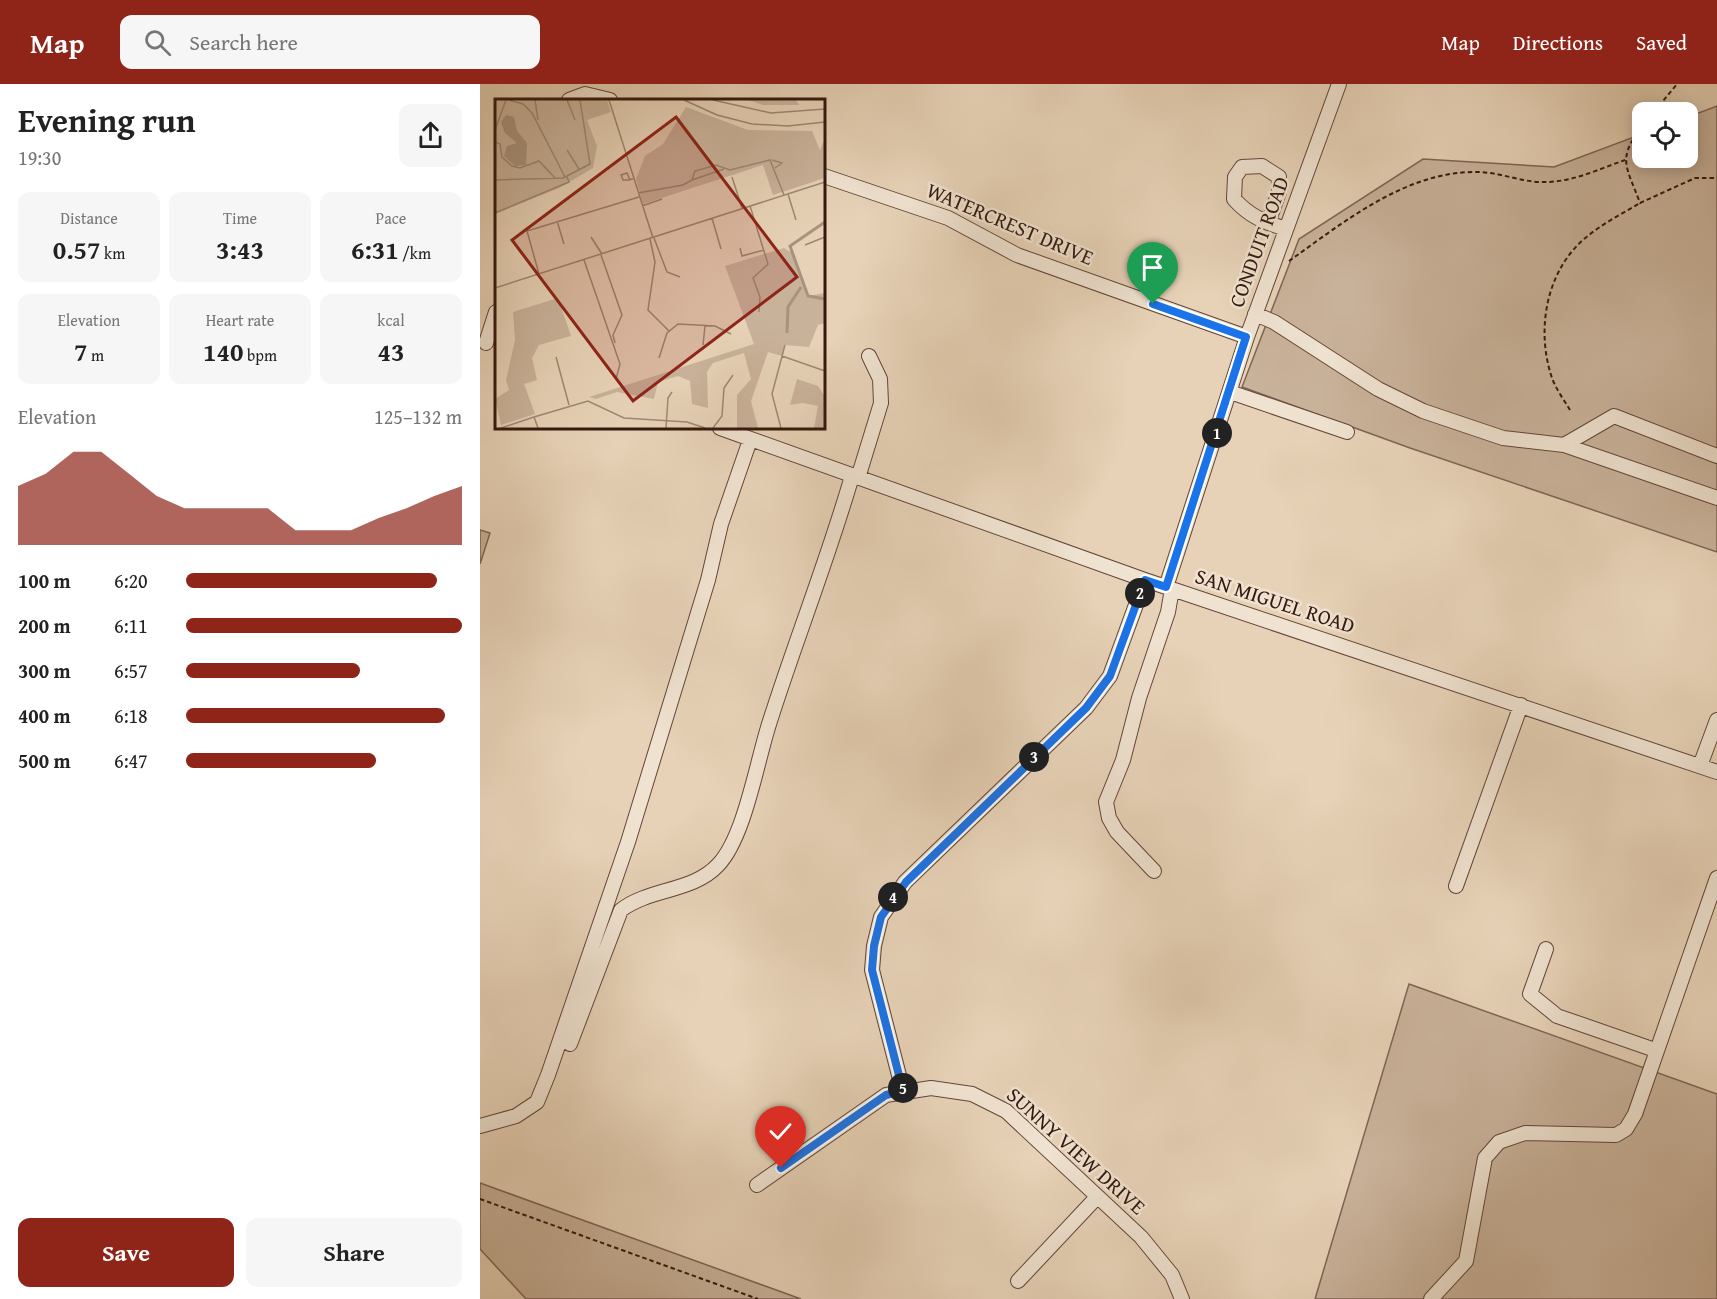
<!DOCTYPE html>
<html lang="en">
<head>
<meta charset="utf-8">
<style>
	:root { --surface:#fff; --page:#f6f6f6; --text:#222; --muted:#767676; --accent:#8f2418 }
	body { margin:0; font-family:"Gentium Book Plus",serif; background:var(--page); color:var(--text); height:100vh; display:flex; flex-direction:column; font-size:22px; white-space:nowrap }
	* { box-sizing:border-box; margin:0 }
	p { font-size:20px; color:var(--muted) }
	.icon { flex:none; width:33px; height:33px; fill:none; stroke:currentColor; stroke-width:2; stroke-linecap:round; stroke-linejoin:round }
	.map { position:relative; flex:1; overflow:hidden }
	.drawer { display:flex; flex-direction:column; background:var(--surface); width:480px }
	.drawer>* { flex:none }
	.fabs { position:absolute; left:1152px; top:18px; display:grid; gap:12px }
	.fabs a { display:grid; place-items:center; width:66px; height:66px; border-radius:12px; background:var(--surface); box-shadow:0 3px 15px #0003; font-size:30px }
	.pin { position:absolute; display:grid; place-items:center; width:51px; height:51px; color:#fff; margin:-62px -26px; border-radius:50% 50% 50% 0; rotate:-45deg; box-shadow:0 0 6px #0007 }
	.pin .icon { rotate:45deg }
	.km { position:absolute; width:30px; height:30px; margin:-15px; border-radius:50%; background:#222; color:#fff; font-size:16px; line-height:30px; text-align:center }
	.round { display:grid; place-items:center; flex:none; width:63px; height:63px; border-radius:12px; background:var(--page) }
	.summary { display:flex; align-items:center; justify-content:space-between; height:102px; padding:0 18px }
	h1 { font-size:33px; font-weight:800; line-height:45px }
	.stats { display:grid; grid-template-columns:repeat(3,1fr); gap:9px; height:102px; padding:6px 18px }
	.stats div { display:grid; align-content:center; border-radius:12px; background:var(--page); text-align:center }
	.stats b { font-size:26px; font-weight:800 }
	.stats small { font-size:16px; font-weight:400 }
	.stats p { font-size:16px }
	.chart { height:168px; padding:12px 18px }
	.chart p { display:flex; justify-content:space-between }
	.chart svg { width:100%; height:108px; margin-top:6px; fill:var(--accent); opacity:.7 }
	.cta { display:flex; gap:12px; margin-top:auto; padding:12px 18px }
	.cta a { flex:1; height:69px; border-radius:12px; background:var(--accent); color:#fff; font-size:24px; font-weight:800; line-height:69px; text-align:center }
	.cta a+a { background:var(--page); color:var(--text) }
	ul { padding:0 18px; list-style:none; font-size:20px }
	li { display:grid; grid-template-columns:96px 72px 1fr; align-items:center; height:45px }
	li i { height:15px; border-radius:8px; background:var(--accent) }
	header { display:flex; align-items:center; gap:36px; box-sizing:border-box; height:84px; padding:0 30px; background:var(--accent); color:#fff }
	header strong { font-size:28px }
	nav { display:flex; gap:33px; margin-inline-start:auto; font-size:21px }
	.search { width:420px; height:54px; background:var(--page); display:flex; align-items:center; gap:15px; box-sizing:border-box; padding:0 21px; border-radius:12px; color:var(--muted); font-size:22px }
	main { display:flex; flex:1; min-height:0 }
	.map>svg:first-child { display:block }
	.green { fill:#c9b29a; stroke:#7e6554; stroke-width:1.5 }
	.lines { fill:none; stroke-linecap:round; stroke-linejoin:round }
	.minor-casing { stroke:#614638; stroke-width:16 }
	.path { stroke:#34180e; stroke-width:2; stroke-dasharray:4.5 3; stroke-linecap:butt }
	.minor { stroke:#efe2d0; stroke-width:14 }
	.route-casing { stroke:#fff; stroke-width:12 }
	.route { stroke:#1a73e8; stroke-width:8 }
	.labels { text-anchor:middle; stroke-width:5; stroke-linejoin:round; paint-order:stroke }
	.street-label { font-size:21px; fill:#34180e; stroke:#efe2d0 }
	.inset-river { fill:none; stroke:#aa937e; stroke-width:3 }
	.inset-road { fill:none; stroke:#9f8873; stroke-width:1.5 }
	.view { fill:#8f2418; fill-opacity:0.15; stroke:#8f2418; stroke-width:3 }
	.inset-edge { fill:none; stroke:#34180e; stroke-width:3 }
</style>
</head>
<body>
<header>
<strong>Map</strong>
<div class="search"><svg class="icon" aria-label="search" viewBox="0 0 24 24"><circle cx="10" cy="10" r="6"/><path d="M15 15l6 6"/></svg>Search here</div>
<nav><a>Map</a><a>Directions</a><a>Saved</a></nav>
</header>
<main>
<section class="drawer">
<div class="summary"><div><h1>Evening run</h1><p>19:30</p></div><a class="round"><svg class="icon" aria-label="share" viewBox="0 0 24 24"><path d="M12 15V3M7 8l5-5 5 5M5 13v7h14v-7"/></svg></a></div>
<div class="stats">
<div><p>Distance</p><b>0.57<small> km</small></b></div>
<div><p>Time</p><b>3:43</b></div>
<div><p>Pace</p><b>6:31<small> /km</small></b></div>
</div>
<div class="stats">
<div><p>Elevation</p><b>7<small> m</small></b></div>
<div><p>Heart rate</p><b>140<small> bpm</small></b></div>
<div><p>kcal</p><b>43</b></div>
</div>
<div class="chart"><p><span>Elevation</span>125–132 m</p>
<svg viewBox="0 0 160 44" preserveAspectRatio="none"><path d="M0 44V20L10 15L20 6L30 6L40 15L50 24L60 29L70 29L80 29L90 29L100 38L110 38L120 38L130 33L140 29L150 24L160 20V44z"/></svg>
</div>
<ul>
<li><b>100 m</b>6:20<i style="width:91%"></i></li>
<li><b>200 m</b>6:11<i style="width:100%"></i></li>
<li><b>300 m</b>6:57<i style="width:63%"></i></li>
<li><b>400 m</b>6:18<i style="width:94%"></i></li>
<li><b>500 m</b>6:47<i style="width:69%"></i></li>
</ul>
<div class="cta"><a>Save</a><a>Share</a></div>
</section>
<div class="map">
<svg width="1237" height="1215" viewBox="0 0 1237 1215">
	<rect width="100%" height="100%" fill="#e7d2b7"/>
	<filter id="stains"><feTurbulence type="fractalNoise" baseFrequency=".00333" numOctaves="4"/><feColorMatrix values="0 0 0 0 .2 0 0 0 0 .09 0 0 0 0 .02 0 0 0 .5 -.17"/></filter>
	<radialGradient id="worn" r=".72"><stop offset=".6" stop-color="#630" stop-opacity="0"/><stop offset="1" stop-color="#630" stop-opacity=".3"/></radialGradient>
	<!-- green -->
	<path class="green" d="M1237,22V468L930,364L762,303L819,155L943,75L1074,83L1162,50V74H1208V33Z
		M0,446L10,449L0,480Z
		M929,900L1237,1010V1215H835Z
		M0,1099L321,1215H46L0,1165Z"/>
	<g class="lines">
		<!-- minor casing -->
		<g class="minor-casing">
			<path id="minor" d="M89,16L105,10L130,16
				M344,92L468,134L537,171L767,253
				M788,139L799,108V93L782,82L762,83L755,93L754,115C769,132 784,138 806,145
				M775,230L794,238L898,305L943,327L1023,354L1084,361L1134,332L1237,372
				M6,259L16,228
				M750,308L867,348
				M240,344L665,496L1237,688
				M1084,361L1237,414
				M378,394L401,319L400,295L389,272
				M686,503L767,253L859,0
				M1220,682L1237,636
				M674,787L637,748L629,734L626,718L643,676L659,614L688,528L692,505
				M976,802L1041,621
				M1066,865L1050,910L1077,932L1175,966
				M90,960L141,826C170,804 213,808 238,781C265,753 277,676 290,637C316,555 348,475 372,392
				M423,1007L392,886L394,862L401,833L425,798L606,624L630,592L665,496
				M0,1042L36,1032L57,1018L68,991L148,758L228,496L241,440L270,356
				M277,1101L406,1011L451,1004L492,1010L526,1027L661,1153L692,1191L702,1215
				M538,1197L617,1113
				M951,1215L986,1177L1005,1074L1019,1058L1045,1049L1136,1051L1146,1045L1155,1030L1237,794"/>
		</g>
		<!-- path -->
		<path class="path" d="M1174,28L1197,0
			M1162,43C1136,75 1147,83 1160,119L1215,94H1237
			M809,177C864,138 926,87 997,88C1020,88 1043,99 1065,98C1093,98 1119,85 1145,76
			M1090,326C1084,316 1076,305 1072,294C1055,244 1067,183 1109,151C1124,139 1143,129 1160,119
			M0,1115L278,1215"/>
		<!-- minor -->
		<use href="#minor" class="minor"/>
	</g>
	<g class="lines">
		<!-- route casing -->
		<g class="route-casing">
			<path id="route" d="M301,1084L406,1011L423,1007L392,886L394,862L401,833L426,798L606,624L630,592L665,496L686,503L766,253L673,220"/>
		</g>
		<!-- route -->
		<use href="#route" class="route"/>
	</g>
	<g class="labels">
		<!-- street labels -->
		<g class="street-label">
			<text transform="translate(530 140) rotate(23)" y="7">WATERCREST DRIVE</text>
			<text transform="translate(779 158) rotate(-70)" y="7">CONDUIT ROAD</text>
			<text transform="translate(795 517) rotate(18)" y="7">SAN MIGUEL ROAD</text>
			<text transform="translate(596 1067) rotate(42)" y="7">SUNNY VIEW DRIVE</text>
		</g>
	</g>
	<!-- overview -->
	<g transform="translate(15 15)">
		<rect width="330" height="330" fill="#e7d2b7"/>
		<path d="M0,1H112L116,13L92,21L102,47L98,69L64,89L0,115ZM253,1H301L304,6H268ZM191,8L253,31L317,32L325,51L330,39V79L278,96L268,66L148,105L141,80L150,57L168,45ZM289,149L297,154L312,197L330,194V224L323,226L314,248L290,246L287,257L273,253L256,302L263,329H242V296L256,280L249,254L218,264L212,273L213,309L197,305L195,282L183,277L163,283L159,300L122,293L101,300L94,298L259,245L230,167ZM63,199L76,237L44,246L37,259L42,281L29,285L40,315L6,326L0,300L14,291L11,281L20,241L18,213ZM302,280L323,287L330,298V329H319L323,307L308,304L295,306Z" fill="#c9b29a"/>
		<path d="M11,16L19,18L22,32L32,44L31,66L20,67L9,57L12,47L22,44L10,34L6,23Z" fill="#aa937e"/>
		<path class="inset-river" d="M330,123L295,147L313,197L330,200M292,234L293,208L306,188"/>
		<path class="inset-road" d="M14,1L28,5L37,14L70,78M40,1L43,21M72,1L80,21M114,1L158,139M189,1L222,16L257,25L293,27L330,23M218,1L276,14L330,10M0,31L11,1M0,43L5,45L7,58L17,67L25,69L44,62L60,79M72,51L84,70M277,61L287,64L280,69M237,78L247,109M0,81L68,79L95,65L85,1M135,81L132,74L126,76L128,81H133L138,80M197,81L229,70M143,94L188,86L197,81L200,72L221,66L235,71L275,61L289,96M293,95L301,121M147,107L167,100M255,107L273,165L258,179L265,198L264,213M0,114L74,83L72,78M217,119L226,150M62,122L69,145M96,138L107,155M159,139L172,173L185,178M155,140L160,163L153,211L174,232M310,146L330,138M245,149L247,157L269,151M106,156L127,216L118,236L120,244M89,161L125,265L121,280M44,175L32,132L144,98M0,189L330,83M208,246L210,227M287,257L330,272M61,258L74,306M164,259L172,234L183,225L220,227L236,235M39,318L93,302L129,319L192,323L210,329M6,329L39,318L43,329M171,329L173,299L177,293M218,329L227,317L229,289L238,276M286,329L277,295L290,246"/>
		<path class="view" d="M181,18L302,178L138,302L17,141Z"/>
		<rect width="330" height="330" class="inset-edge"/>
	</g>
	<rect width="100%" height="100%" filter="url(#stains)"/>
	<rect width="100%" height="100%" fill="url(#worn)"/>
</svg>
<div class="fabs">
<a><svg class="icon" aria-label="locate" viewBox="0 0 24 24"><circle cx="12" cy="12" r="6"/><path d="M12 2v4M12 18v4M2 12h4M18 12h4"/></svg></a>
</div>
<div class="pin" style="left:673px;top:220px;background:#1e9e55"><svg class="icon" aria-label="arrive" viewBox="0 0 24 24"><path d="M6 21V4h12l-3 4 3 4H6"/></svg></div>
<div class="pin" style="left:301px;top:1084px;background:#d93025"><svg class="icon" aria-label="check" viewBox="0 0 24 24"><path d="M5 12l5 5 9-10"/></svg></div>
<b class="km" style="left:737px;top:349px">1</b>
<b class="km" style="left:660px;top:509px">2</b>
<b class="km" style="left:554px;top:673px">3</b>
<b class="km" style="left:413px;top:813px">4</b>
<b class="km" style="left:423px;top:1004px">5</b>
</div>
</main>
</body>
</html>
